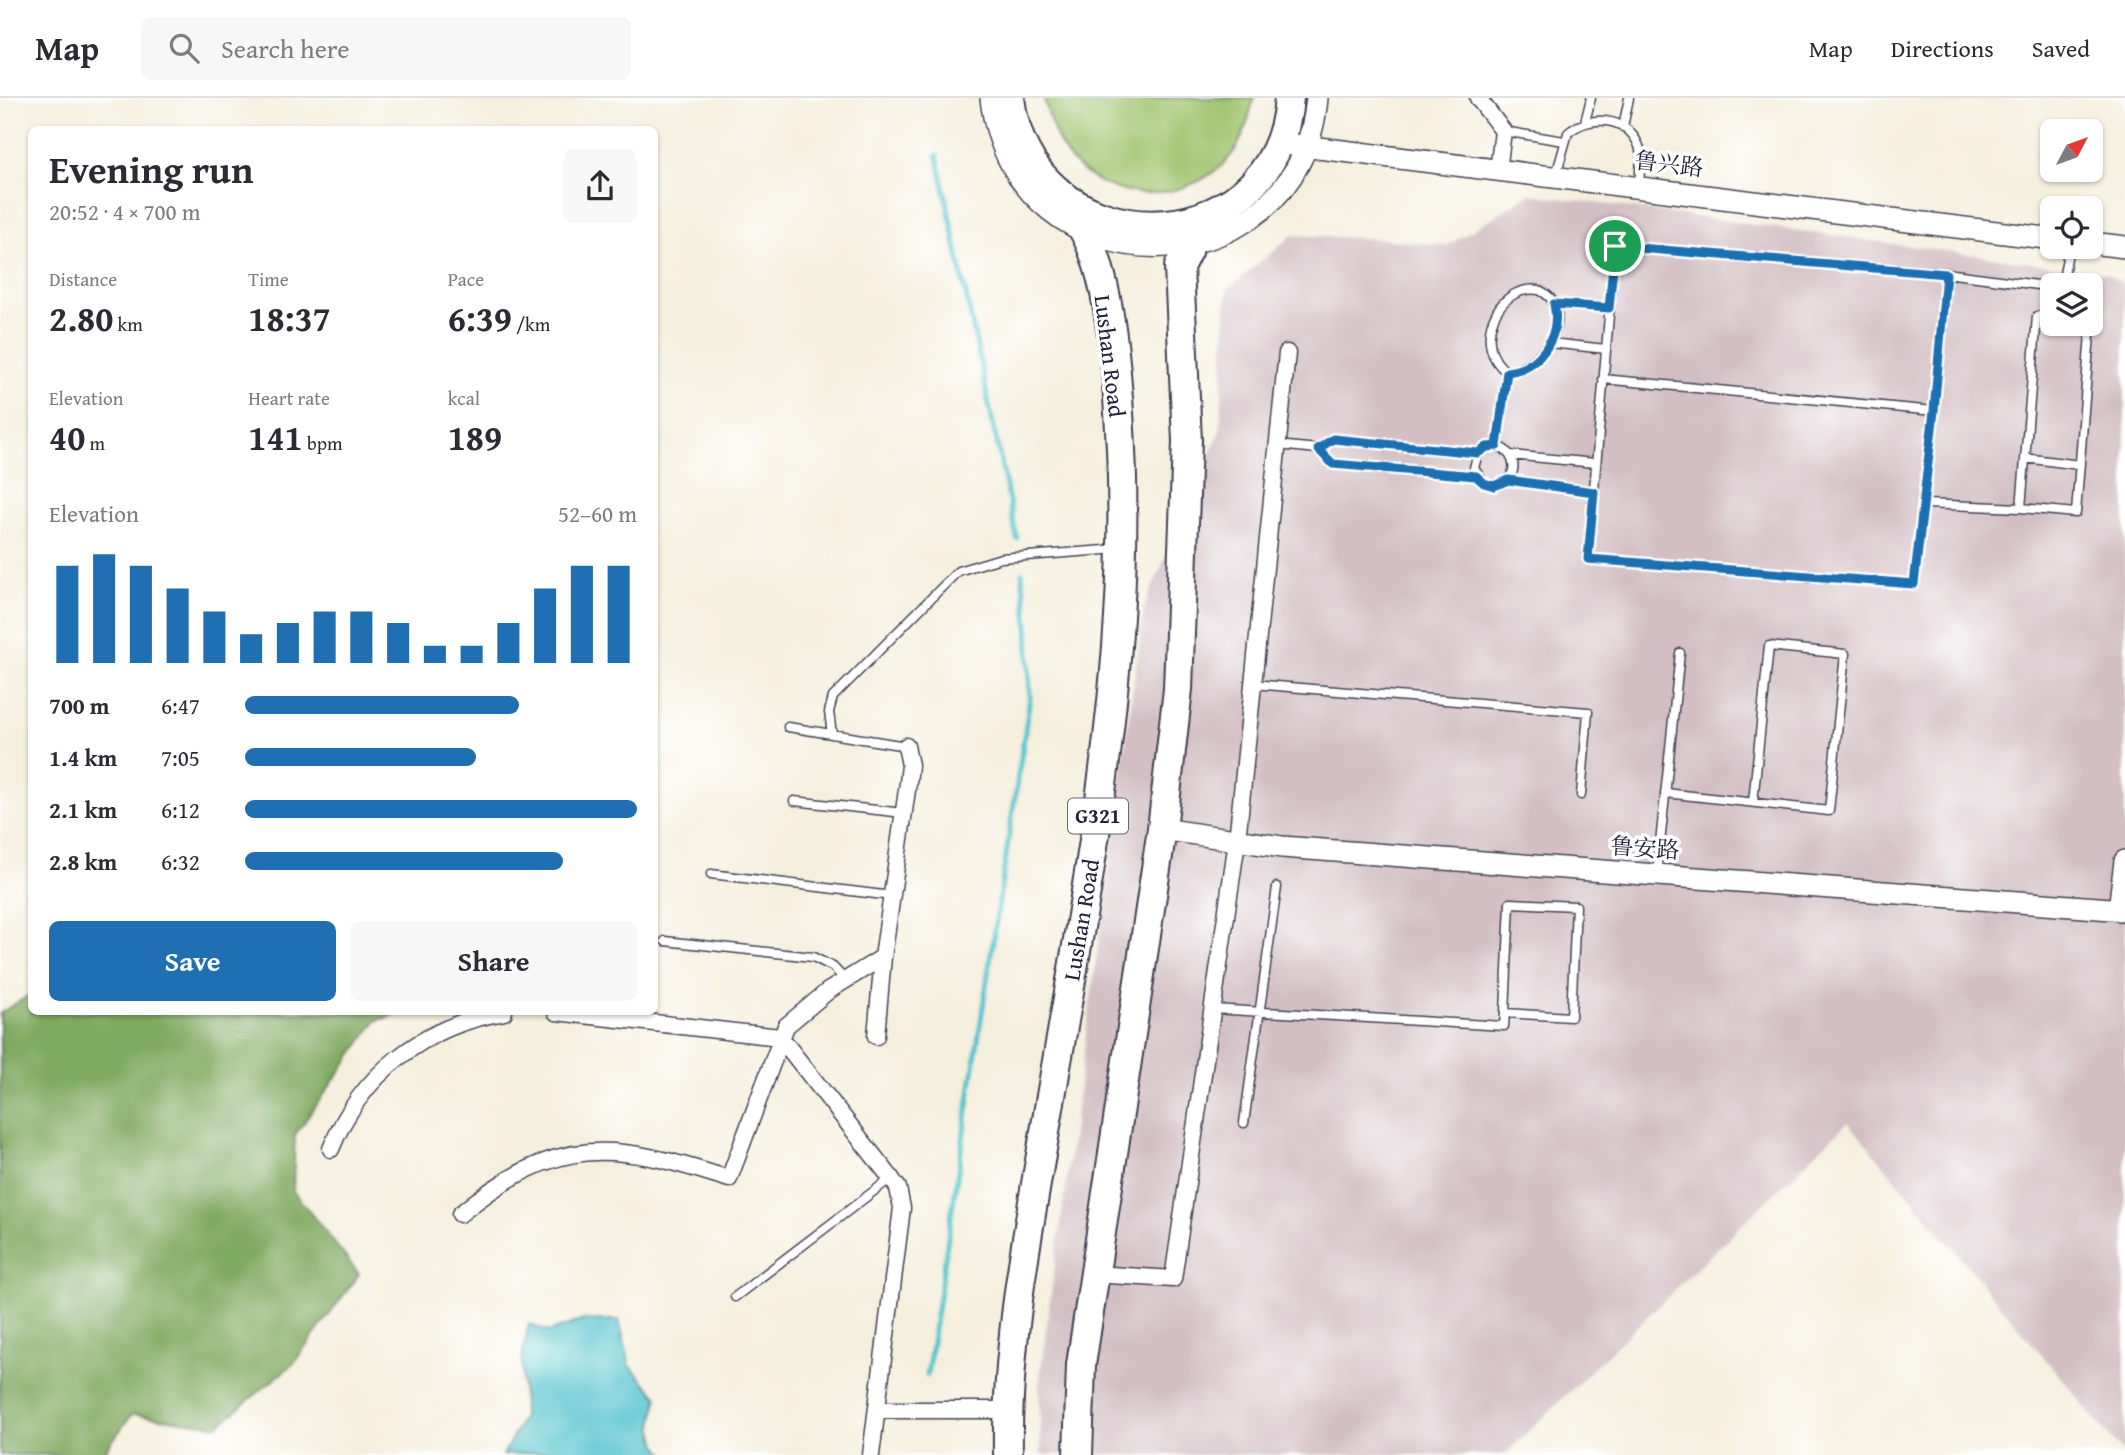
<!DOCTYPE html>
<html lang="en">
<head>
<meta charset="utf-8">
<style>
	:root { --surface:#fff; --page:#f7f7f7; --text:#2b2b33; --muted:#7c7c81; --line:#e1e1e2; --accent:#1f6fb2 }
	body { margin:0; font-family:"Gentium Book Plus","Noto Serif SC",serif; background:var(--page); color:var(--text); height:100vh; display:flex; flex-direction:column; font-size:26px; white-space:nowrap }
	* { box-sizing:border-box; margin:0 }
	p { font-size:23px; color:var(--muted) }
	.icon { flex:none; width:38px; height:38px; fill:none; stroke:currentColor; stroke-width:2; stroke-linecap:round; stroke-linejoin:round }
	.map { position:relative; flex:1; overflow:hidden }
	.side { position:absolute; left:28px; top:28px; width:630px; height:889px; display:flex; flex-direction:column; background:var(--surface); border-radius:10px; box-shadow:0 2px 5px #0004 }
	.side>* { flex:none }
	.needle { width:46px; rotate:49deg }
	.buttons { position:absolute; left:2040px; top:21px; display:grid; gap:14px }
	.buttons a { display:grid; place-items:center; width:63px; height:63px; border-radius:10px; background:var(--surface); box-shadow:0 2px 5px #0004; font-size:35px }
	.pin { position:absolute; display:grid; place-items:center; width:60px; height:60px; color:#fff; margin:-30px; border:4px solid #fff; border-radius:50%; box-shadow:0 2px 7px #0007 }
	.round { display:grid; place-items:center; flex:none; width:74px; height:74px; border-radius:10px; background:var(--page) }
	.summary { display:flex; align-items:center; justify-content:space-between; height:119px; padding:0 21px }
	h1 { font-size:38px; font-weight:600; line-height:52px }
	.figures { display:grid; grid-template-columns:repeat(3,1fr); gap:10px; height:119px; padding:7px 21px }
	.figures div { display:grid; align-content:center }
	.figures b { font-size:35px; font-weight:600 }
	.figures small { font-size:19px; font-weight:400 }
	.figures p { font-size:19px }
	.chart { height:196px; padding:14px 21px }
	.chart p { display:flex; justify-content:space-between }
	.chart svg { width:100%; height:126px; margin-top:7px; stroke:var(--accent); stroke-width:6 }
	.action { display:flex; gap:14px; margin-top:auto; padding:14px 21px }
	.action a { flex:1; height:80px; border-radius:10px; background:var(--accent); color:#fff; font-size:28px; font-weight:600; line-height:80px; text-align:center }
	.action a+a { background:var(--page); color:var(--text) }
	ul { padding:0 21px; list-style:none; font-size:23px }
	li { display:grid; grid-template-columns:112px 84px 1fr; align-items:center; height:52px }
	li i { height:18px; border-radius:9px; background:var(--accent) }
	header { display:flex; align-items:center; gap:42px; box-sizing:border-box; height:98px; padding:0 35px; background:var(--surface); border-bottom:2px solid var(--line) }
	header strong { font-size:33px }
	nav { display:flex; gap:38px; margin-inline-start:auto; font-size:24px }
	.search { width:490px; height:63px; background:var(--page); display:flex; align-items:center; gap:18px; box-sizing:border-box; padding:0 24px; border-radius:10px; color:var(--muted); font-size:26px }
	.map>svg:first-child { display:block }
	.industrial { fill:#d2bec3; fill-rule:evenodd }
	.green { fill:#a0c56f; stroke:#617455; stroke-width:2 }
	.forest { fill:#80aa62; stroke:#51664e; stroke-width:2 }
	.water { fill:#57c5cd; stroke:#3c7484; stroke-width:2 }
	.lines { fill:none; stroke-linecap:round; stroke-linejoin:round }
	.stream { stroke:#57c5cd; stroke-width:5 }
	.lane-casing { stroke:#424153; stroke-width:11 }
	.street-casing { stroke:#424153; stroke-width:19 }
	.secondary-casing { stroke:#424153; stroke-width:24 }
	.highway-casing { stroke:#424153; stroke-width:32 }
	.lane { stroke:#fff; stroke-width:8 }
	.street { stroke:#fff; stroke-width:16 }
	.secondary { stroke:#fff; stroke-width:21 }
	.highway { stroke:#fff; stroke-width:28 }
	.route-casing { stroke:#fff; stroke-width:14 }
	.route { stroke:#1f6fb2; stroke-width:9 }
	.labels { text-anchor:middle; stroke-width:7; stroke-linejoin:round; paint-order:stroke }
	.shield { fill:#fff; stroke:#646476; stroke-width:2 }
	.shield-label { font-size:21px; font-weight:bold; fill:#22223b }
	.street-label { font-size:23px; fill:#22223b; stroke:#fff }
</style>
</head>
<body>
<header>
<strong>Map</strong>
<div class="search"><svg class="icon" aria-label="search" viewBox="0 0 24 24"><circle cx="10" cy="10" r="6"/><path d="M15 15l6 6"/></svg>Search here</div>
<nav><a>Map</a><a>Directions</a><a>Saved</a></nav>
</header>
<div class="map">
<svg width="2125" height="1357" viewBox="0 0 2125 1357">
	<rect width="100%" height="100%" fill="#fff"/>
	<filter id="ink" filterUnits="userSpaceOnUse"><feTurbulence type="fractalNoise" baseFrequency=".0143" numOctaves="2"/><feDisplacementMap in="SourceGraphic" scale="14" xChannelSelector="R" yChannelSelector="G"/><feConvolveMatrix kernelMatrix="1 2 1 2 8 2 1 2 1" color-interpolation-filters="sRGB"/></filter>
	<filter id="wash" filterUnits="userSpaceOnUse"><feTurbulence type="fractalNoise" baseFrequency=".00686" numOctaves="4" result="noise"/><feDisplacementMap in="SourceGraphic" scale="28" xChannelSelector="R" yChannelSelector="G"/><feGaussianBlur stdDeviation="1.57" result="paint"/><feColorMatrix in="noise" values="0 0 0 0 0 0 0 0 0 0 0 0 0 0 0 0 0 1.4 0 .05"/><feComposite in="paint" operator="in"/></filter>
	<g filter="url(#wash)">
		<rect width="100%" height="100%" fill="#f5efdd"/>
		<!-- industrial -->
		<path class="industrial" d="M1530,96L2106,175L2125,187V1357L1848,1024L1504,1357H1041L1039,1285L1144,509L1220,333L1227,192L1293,137L1381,141L1447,148ZM2053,187H2091V226H2053Z"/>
		<!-- green -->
		<path class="green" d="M1044,0H1254C1248,22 1243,46 1226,63C1185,105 1113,107 1072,63C1056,45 1050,23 1044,0Z"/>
		<!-- forest -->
		<path class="forest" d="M31,896L32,914H403L376,923L295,1037L293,1093L359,1176L293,1266L217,1328L132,1316L102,1357H0V915Z"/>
		<!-- water -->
		<path class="water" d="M584,1222H619L630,1268L658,1299C653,1319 649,1342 666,1357H580L556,1353L503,1357L523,1319L522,1259L529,1226L548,1234Z"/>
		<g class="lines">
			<!-- stream -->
			<path class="stream" d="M937,57L1017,441
				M927,1277L1030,600L1028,526L1022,475"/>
		</g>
	</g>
	<g filter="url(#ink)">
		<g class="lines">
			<!-- lane casing -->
			<g class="lane-casing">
				<path id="lane" d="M1585,24L1591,0
					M1623,29L1629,0
					M1503,33L1564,43
					M1556,77L1568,35C1589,16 1627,18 1639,48C1643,59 1639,76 1639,88
					M1615,148L1946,175L1934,313L1914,486L1588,461Z
					M1946,175L2053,189
					M2062,187L2069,149
					M1554,206L1609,210
					M2053,219L2037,218L2021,410L2076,415L2091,223
					M1550,245L1606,251
					M1603,281L1934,313
					M1277,347L1318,351L1333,366L1476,378
					M1497,348L1507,274C1543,270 1581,212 1539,192C1496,185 1471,249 1507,274
					M1318,351L1333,341L1478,355C1503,332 1531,374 1499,387L1484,385L1474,370L1478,355
					M1511,357L1595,365
					M2025,360L2080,367
					M1509,382L1594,393
					M1924,406L2021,410
					M1252,586L1588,614L1581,697
					M788,629L906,648
					M832,636L829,614L833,599L958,473L1001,460L1118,451
					M1665,695L1829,713L1845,556L1769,548L1753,704
					M794,703L904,715
					M1657,774L1680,555
					M711,776L892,798
					M665,843L813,859L833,869L845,882
					M1213,911L1504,928L1505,915L1510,805L1576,808L1571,919L1505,915
					M1244,1025L1277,789
					M735,1199L891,1080"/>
			</g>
			<!-- street casing -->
			<g class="street-casing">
				<path id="street" d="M1478,0L1503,33L1498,73
					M556,914L780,939L891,1080L898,1090L902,1110L871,1357
					M876,938L883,859L908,685L910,667L906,648
					M331,1051C360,977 424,927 504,914
					M460,1116C559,1035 614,1044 729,1081L786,928L828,893L883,859
					M1094,1176L1173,1181L1237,743L1287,255
					M877,1312H1007"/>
			</g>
			<!-- secondary casing -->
			<g class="secondary-casing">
				<path id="secondary" d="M991,0C1013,198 1300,198 1317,0
					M1278,45L2053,141
					M2091,145L2125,149
					M1162,731L1282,749L2125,812
					M2119,812L2125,763"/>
			</g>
			<!-- highway casing -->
			<g class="highway-casing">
				<g id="highway">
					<path d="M1010,0C1029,169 1277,169 1289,0"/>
					<path id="s1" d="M1008,1357C1006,1242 1029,1129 1048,1016C1086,790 1134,562 1120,332C1117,277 1111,183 1085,135C1076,118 1063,103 1051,87"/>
					<path d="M1078,1357L1081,1267L1162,731L1178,591L1187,343L1179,169L1196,135L1223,108"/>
				</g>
			</g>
			<!-- lane -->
			<use href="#lane" class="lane"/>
			<!-- street -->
			<use href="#street" class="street"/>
			<!-- secondary -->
			<use href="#secondary" class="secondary"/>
			<!-- highway -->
			<use href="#highway" class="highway"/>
		</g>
	</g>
	<g class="lines" filter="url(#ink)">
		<!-- route casing -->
		<g class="route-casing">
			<path id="route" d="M1615,148L1946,176L1934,313L1914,486L1588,461L1594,394L1508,382L1494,388L1484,385L1476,378L1333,366L1318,351L1333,341L1478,355L1487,349L1497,348L1507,274C1541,270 1561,238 1554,206L1609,210Z"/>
		</g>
		<!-- route -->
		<use href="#route" class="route"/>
	</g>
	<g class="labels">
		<!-- shield labels -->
		<rect class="shield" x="1068" y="700.5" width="60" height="35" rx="5"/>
		<g class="shield-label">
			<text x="1098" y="725">G321</text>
		</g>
		<!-- street labels -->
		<g class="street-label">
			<text transform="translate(1669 66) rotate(7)" y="8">鲁兴路</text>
			<text transform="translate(1110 258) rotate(83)" y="8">Lushan Road</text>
			<text transform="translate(1645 750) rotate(4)" y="8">鲁安路</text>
			<text dy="8" stroke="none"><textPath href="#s1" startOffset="541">Lushan Road</textPath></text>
		</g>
	</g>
</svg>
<div class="buttons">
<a><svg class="needle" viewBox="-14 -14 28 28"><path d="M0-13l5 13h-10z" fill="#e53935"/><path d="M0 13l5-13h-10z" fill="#7c7c81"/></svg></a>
<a><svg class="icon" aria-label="locate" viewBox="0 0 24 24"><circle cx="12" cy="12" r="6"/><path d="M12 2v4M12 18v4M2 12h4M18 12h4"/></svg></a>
<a><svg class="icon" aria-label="layers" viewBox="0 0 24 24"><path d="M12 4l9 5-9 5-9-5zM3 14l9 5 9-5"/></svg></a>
</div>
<div class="pin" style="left:1615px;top:148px;background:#1e9e55"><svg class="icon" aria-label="arrive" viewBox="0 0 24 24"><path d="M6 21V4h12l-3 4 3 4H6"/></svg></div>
<section class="side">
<div class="summary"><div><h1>Evening run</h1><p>20:52 · 4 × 700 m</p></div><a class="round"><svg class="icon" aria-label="share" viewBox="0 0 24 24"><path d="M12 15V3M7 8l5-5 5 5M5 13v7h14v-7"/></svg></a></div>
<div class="figures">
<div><p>Distance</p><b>2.80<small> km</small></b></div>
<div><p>Time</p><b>18:37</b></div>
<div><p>Pace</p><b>6:39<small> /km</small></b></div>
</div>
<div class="figures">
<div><p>Elevation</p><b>40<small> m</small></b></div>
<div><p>Heart rate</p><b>141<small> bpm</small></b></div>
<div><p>kcal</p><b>189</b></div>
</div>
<div class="chart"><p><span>Elevation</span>52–60 m</p>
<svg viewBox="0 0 160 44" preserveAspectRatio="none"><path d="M5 44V10M15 44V6M25 44V10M35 44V18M45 44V26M55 44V34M65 44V30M75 44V26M85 44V26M95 44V30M105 44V38M115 44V38M125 44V30M135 44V18M145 44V10M155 44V10"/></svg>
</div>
<ul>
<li><b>700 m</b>6:47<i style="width:70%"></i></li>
<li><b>1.4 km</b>7:05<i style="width:59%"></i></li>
<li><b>2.1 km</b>6:12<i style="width:100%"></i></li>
<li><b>2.8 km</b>6:32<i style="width:81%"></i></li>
</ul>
<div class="action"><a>Save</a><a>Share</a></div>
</section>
</div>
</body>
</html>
